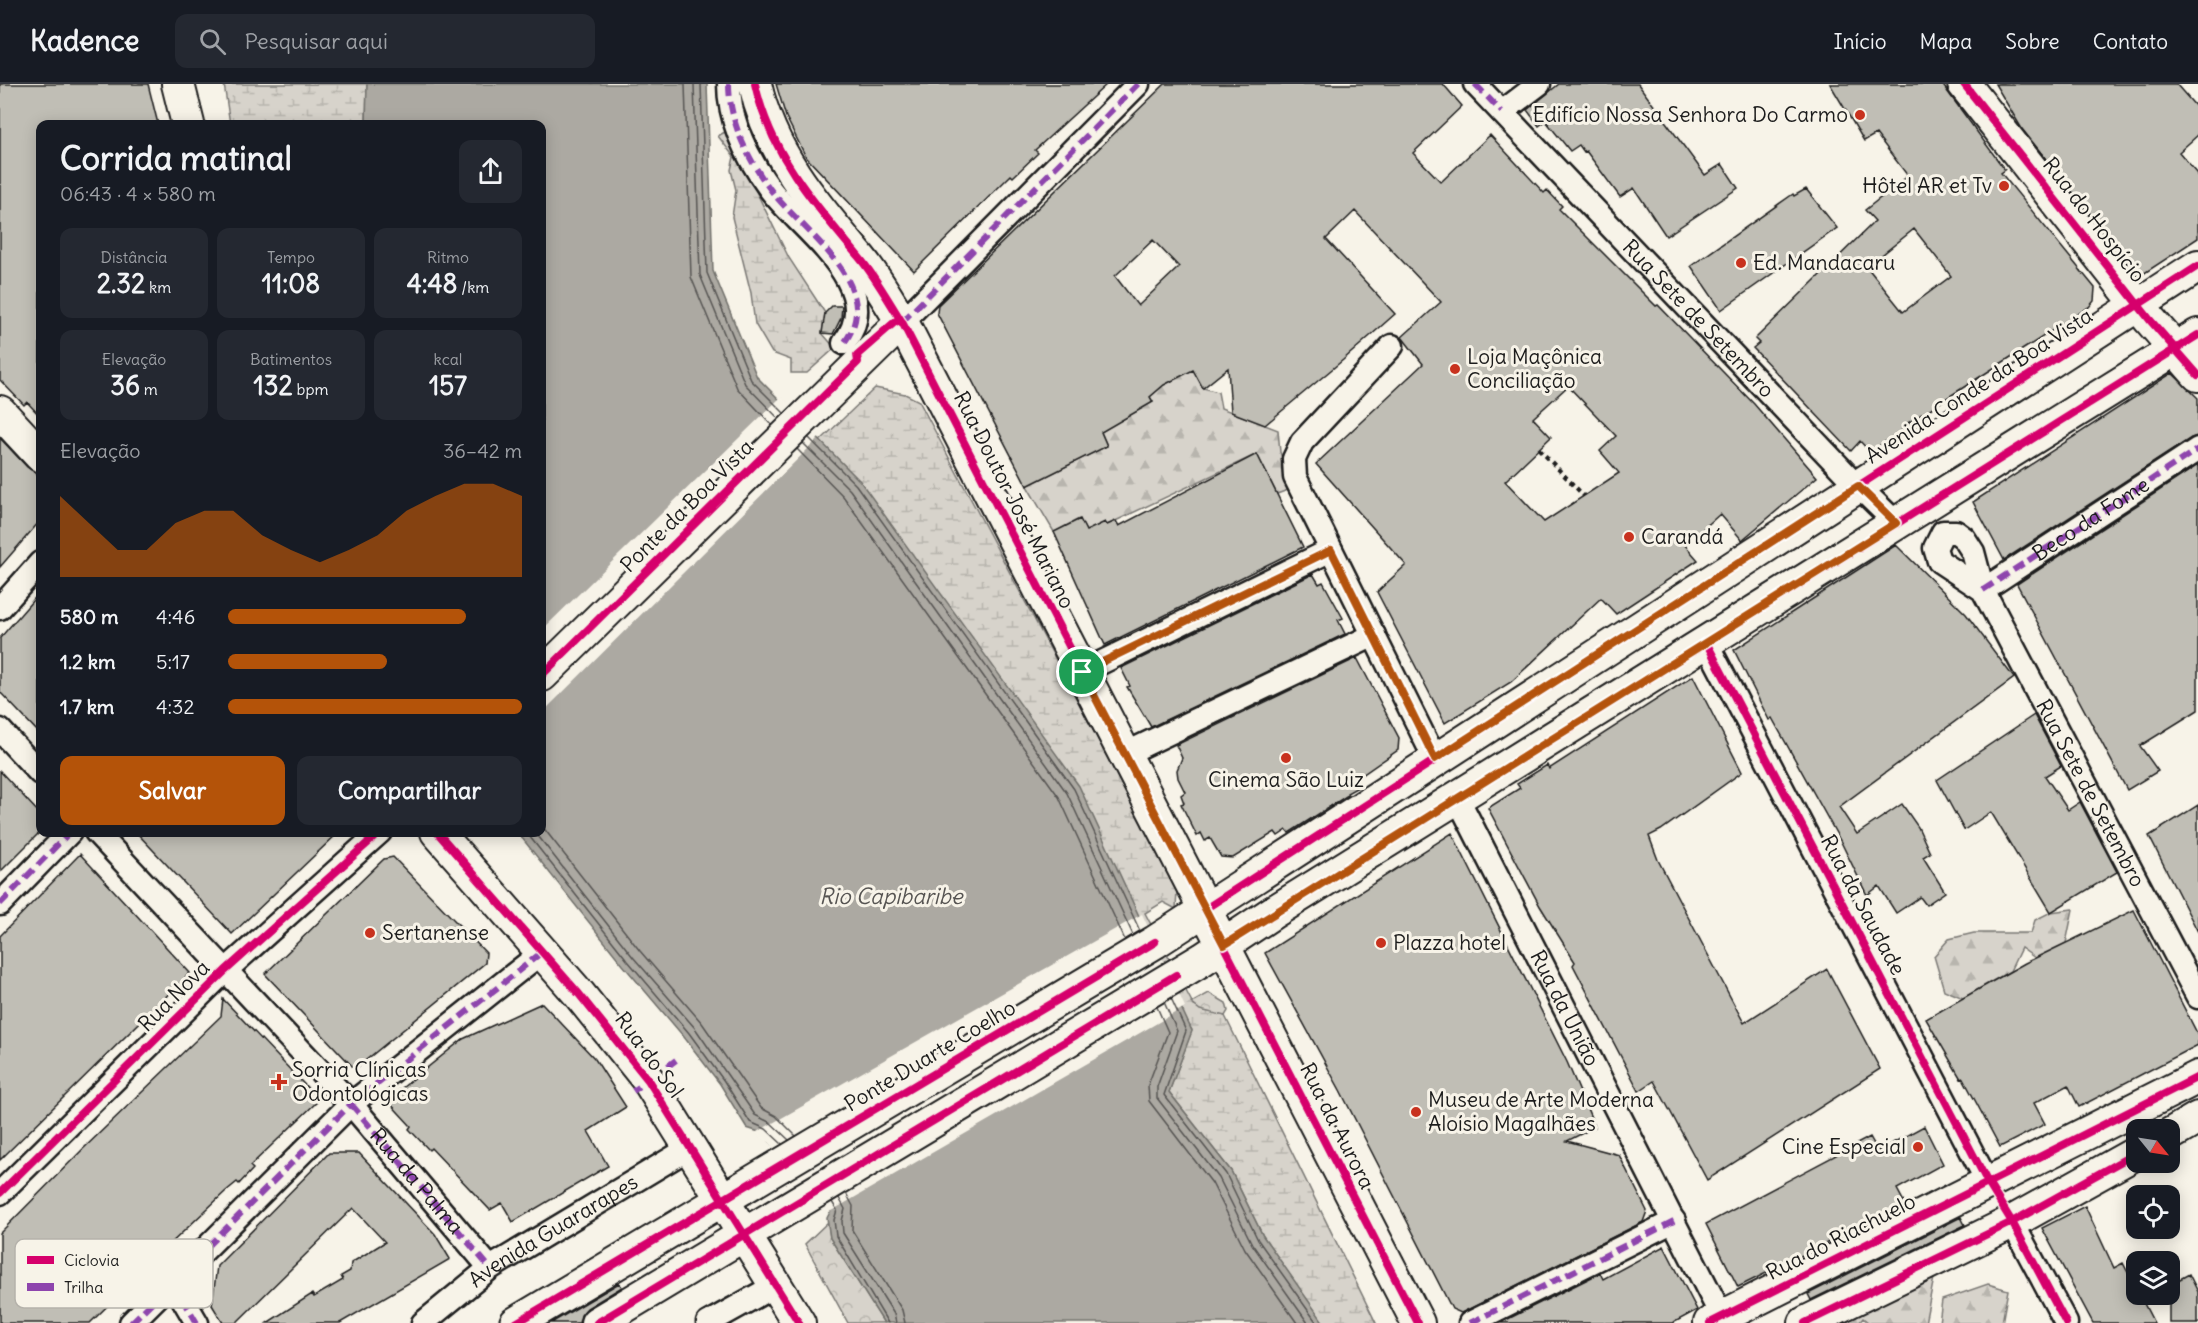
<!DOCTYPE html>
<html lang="pt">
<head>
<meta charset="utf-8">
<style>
	:root { --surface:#171b24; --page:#242831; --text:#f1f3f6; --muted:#9ea1a6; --line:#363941; --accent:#b45309 }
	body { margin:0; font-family:Delius,sans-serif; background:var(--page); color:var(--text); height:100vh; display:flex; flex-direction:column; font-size:22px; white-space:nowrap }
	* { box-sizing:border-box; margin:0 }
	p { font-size:20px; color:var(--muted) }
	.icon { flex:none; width:33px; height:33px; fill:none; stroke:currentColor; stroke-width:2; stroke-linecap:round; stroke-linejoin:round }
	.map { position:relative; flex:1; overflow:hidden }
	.sheet { position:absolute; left:36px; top:36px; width:510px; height:717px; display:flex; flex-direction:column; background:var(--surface); border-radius:12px; box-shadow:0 3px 15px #0003 }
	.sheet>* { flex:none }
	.needle { width:39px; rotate:120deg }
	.buttons { position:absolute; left:2126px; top:1035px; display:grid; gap:12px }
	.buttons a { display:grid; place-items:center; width:54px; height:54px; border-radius:12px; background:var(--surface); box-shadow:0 3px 15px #0003; font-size:30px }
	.pin { position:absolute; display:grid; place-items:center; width:51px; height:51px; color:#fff; margin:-26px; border:3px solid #fff; border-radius:50%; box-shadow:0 2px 6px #0007 }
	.round { display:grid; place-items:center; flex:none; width:63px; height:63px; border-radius:12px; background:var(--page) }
	.head { display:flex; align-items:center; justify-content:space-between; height:102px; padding:0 24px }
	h1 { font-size:33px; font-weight:700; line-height:45px }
	.metrics { display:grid; grid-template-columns:repeat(3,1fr); gap:9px; height:102px; padding:6px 24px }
	.metrics div { display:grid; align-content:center; border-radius:12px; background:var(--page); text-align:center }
	.metrics b { font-size:26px; font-weight:700 }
	.metrics small { font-size:16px; font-weight:400 }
	.metrics p { font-size:16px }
	.chart { height:168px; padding:12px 24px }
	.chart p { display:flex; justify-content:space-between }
	.chart svg { width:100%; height:108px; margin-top:6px; fill:var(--accent); opacity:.7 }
	.action { display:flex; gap:12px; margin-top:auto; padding:12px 24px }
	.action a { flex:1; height:69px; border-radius:12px; background:var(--accent); color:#fff; font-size:24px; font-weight:700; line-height:69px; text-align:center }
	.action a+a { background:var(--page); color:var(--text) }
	ul { padding:0 24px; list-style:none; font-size:20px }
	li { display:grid; grid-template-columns:96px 72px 1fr; align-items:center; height:45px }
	li i { height:15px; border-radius:8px; background:var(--accent) }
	header { display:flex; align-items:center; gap:36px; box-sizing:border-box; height:84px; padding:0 30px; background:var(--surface); border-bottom:2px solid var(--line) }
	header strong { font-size:28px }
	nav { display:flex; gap:33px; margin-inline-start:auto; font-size:21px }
	.search { width:420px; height:54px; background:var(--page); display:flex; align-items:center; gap:15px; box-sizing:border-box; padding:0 21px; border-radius:12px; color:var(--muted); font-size:22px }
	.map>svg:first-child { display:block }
	.forest { fill:url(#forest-firs); stroke:#7a7874; stroke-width:1.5 }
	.wetland { fill:url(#wetland-marsh); stroke:#7a7874; stroke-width:1.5 }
	.park { fill:url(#park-crowns); stroke:#7a7874; stroke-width:1.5 }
	.water { fill:#aca9a2; stroke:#72716c; stroke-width:1.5 }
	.pier { fill:#f7f3e8 }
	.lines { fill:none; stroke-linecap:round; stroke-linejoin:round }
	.shore { stroke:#565452; stroke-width:1.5 }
	.building { fill:#c0beb5; stroke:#1c1c1c; stroke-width:1.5; fill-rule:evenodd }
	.street-casing { stroke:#1c1c1c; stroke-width:27 }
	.secondary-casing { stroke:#1c1c1c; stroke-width:36 }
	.path { stroke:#1c1c1c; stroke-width:4; stroke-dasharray:4.5 4.5; stroke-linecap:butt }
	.street { stroke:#f7f3e8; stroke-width:22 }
	.secondary { stroke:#f7f3e8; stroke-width:32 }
	.quiet { stroke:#8e44ad; stroke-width:6; stroke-dasharray:12 6; stroke-linecap:butt }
	.cycleway-casing { stroke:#f7f3e8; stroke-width:11 }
	.cycleway { stroke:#d6006c; stroke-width:8 }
	.route-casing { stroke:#fff; stroke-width:12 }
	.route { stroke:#b45309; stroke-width:8 }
	.poi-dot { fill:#c8321e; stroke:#f7f3e8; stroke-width:2 }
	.labels { text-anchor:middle; stroke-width:6; stroke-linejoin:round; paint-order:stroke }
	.poi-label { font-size:21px; fill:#1c1c1c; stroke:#f7f3e8; text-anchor:start }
	.street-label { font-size:21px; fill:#1c1c1c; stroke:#f7f3e8 }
	.water-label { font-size:22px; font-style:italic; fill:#565452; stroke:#f7f3e8 }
	.key { fill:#f7f3e8; stroke:#b5b2ab; stroke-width:1.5 }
	.key-label { font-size:16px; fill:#1c1c1c }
</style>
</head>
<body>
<header>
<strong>Kadence</strong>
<div class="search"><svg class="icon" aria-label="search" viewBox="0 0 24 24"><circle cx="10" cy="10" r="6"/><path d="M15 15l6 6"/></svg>Pesquisar aqui</div>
<nav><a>Início</a><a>Mapa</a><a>Sobre</a><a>Contato</a></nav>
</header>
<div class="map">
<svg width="2198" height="1239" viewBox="0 0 2198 1239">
	<defs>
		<pattern id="forest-firs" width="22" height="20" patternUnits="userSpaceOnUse" patternTransform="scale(1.5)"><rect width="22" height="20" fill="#d7d3cb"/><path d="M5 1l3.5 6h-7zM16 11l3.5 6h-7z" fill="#b8b5ae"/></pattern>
		<pattern id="wetland-marsh" width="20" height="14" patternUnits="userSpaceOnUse" patternTransform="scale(1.5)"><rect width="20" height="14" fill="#d7d3cb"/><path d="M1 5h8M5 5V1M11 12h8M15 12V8" fill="none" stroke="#b8b5ae"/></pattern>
		<pattern id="park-crowns" width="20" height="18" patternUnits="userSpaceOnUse" patternTransform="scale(1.5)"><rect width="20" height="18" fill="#d7d3cb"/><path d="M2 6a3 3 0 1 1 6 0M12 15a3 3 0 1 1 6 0" fill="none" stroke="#b8b5ae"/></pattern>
	</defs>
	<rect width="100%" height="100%" fill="#f7f3e8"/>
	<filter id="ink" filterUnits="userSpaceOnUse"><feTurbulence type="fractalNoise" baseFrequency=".0167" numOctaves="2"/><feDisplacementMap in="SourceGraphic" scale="12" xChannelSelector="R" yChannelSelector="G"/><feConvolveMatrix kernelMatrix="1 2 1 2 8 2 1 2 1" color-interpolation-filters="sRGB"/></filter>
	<g filter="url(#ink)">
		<!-- forest -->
		<path class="forest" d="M1196,273L1203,304L1218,308L1221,324L1278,346L1280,368L1293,404L1277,410L1257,370L1107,441L1086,447L1079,435L1054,448L1027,402L1107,362L1101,348L1153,318L1148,309Z
			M2073,825L2066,859L2035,874L2021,864L2010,887L1963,914L1944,906L1934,872L1949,855L1974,849H2031L2035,836L2051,828Z
			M1919,1192L1934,1194L1925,1239H1869L1863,1234L1859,1239H1822Z
			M1988,1200L2008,1206L2002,1239H1939L1942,1216Z"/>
		<!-- wetland -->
		<path class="wetland" d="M224,0H367L366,40H230Z
			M731,44L747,89L789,174L825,229L822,249L835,264L807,289H791V276L772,269L755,240L751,209L732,133L736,106L731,86L734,73L718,52Z
			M875,304L905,310L919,317L1177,805L1176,825L1163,818L1145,829L1194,922L1225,932L1376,1239H1323L1263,1152L1231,1087L1169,1008L1192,946L820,357Z"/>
		<!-- park -->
		<path class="park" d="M1209,909L1226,919L1228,927L1225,932L1200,926L1191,919Z
			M828,1138L830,1154L884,1239H848L805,1160Z"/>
		<!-- water -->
		<path class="water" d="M367,0H707L713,187L757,293L860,397L1079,702L1192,947L1169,1008L1231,1087L1263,1152L1324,1239H884L830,1154L827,1134L831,1126L762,1049L747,1044L720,1000L684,953L623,881L518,749L542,748V40H366Z"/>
		<!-- pier -->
		<path class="pier" d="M781,313L820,353L542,629V546Z
			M1142,830L1185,923L826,1130L828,1127L769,1058L755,1049Z"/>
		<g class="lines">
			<!-- shore -->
			<path class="shore" d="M685,0L691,193L737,304L772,341
				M694,0L700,191L745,300L779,335
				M701,0L707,189L751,296L784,329
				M809,354L856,401L1074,705L1140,847
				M803,359L850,406L1067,709L1133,851
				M797,365L843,412L1059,713L1125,856
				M542,742L640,867L702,939L761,1024L776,1032L796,1052
				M526,748L628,877L689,949L724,997L750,1038L766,1045L782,1060
				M535,748L633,873L695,944L755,1031L771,1039L789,1056
				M1171,914L1186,947L1164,1011L1226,1090L1258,1156L1317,1239
				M1164,918L1177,947L1157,1003V1014L1219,1094L1252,1160L1308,1239
				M1157,923L1168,948L1148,1001L1149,1017L1212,1099L1245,1165L1297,1239
				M846,1109L853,1122L852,1146L902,1226L905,1239
				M839,1114L845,1125L842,1137L843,1149L894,1230L896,1239
				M832,1118L837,1126L834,1136L836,1152L888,1239"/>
		</g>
		<!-- building -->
		<path class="building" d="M0,0H148L158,40H40V332L27,318L24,321L0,296Z
			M776,0H1107L1035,66L1038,69L1013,93L1011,91L914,187L806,73L786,33Z
			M1165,0H1443L1462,22L1413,69L1441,98L1490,51L1544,109L1547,106L1562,122L1559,125L1656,222L1658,221L1754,320L1817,393L1742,456L1720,430L1685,461L1698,476L1616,530L1601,514L1511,598L1445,639L1377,508L1406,481L1316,380L1423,280L1402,253L1441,218L1355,127L1326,155L1395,230L1343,276L1265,341L1231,328L1228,284L1203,304L1193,286L1164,301L1150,313L1153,318L1101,348L1107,362L1027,402L937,229L938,221ZM1153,156L1179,183L1138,222L1115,192ZM1568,302L1616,352L1600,367L1619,389L1544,438L1505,397L1551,353L1533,334Z
			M1559,0H1638L1705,91L1722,80L1738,104L1666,152L1634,104L1620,113L1586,67L1584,68L1579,61L1570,67L1546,37L1539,42L1527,26Z
			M1830,0H1942L2005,86L2001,89L2095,204L2094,217L2089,223L1908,339L1910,341L1870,368L1860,357L1851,367L1753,264L1759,259L1755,255L1875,137L1865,126L1908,92L1876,50L1864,57ZM1914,145L1951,192L1903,228L1867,183Z
			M1995,0H2176L2198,25V51L2179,68L2198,90V154L2140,192L2022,45Z
			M1806,105L1837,144L1721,226L1691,182L1793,110L1794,112Z
			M832,222H842L841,234L833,250L822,249L825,229Z
			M2172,289L2198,314V352L2191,354L2004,476L1973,418Z
			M0,354L27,383L40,392V437L0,483Z
			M1257,370L1303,463L1105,561L1054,448L1080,435L1086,447L1105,438L1107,441L1116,437L1119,442Z
			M2198,381V626L2140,662L2158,687L2127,706L2017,500Z
			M1896,461L1966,530L2014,594L1839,723L1857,750L1902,720L1918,743L1930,769L1923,773L1945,808L1926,821L1920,813L1896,829L1879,802L1867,811L1842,760L1772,634L1769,636L1734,566Z
			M1313,490L1319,500L1323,498L1343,534L1338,536L1345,550L1151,643L1127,603L1130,602L1121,584Z
			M40,508V650L0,608V554Z
			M1357,574L1399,654L1398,666L1355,696L1358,703L1347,709L1348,711L1289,749L1287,746L1278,752L1275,748L1233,774L1221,773L1210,754L1205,757L1201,749L1197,752L1181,720L1184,719L1181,711L1185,708L1178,694L1177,686L1182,674L1176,661Z
			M1693,592L1742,688L1661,746L1649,752L1658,776L1744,939L1827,885L1880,985L1707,1096L1654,997L1639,1007L1573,881L1575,878L1540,822L1488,724L1520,704L1517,700L1547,681L1549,685Z
			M2034,631L2061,682L2045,692L2068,726L2080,718L2117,788L2051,828L1991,728L1964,746L1937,696Z
			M0,687L40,730V748L0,788Z
			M2198,721V848L2149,752Z
			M136,748H339L232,850Z
			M1452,749L1567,978L1595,1043L1567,1057L1619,1071L1647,1127L1643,1138L1461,1229L1452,1225L1340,1006L1265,869Z
			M80,770L190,889L0,1076V852Z
			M393,773L486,869L485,879L355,985L265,890L384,775Z
			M2134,826L2198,951V961L2079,1023L2068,1001L2034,1019L2045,1040L2000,1063L1963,994L1961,995L1926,935L2025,879Z
			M223,915L319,1016L250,1082L253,1085L239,1100L237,1098L226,1107L163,1167L167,1170L143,1194L139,1191L90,1239H0V1149L83,1065L221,932Z
			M542,919L595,975L626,1023L588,1047L608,1082L513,1138L502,1119L490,1126L431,1064L429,1066L409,1045L411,1042L387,1016L463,955Z
			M1924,1042L1943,1080L1897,1105L1905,1120L1738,1203L1706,1140L1870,1053L1878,1067Z
			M329,1069H359L435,1150L450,1175L340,1239H267L312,1210L314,1213L343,1196L341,1192L350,1187L351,1179L385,1158L353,1124L236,1239H223L212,1221L217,1182Z
			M2085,1122L2114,1184L2123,1179L2136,1204V1210H2139L2154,1239H2093L2042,1144Z
			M1961,1133L1965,1141L1811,1216L1808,1210Z
			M1664,1162L1697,1226L1673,1239H1500L1600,1189L1603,1195Z
			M2189,1190L2198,1208V1239H2169V1201Z
			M619,1199L622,1203L587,1224L581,1231L579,1239H551Z"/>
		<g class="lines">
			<!-- street casing -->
			<g class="street-casing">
				<g id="street">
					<path d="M729,0C729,38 748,75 770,105C800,146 888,202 844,259"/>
					<path id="s1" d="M1475,0L1848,392L1896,439"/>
					<path d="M1502,28L1539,0"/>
					<path d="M902,238L1138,0"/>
					<path d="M1392,262L1302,358L1294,375L1295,393L1435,675"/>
					<path id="s2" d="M1983,506L1939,477L1935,464L1943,448H1956L1964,454L1973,468L1983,506L2198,913"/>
					<path id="s3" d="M1983,506L2198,365"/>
					<path d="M0,524L40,479"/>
					<path d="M1706,558L1988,1099"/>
					<path d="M1082,588L1331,466"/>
					<path d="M0,646L40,689"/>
					<path d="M1125,670L1374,551"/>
					<path id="s4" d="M1457,713L1722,1233"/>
					<path id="s5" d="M96,748L351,1020L490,1184"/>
					<path d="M0,820L70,748"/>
					<path d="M0,1109L225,887L380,748"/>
					<path d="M2012,1138L2066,1239"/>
					<path d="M173,1198L197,1239"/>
					<path d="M131,1239L351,1020L541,869"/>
					<path id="s6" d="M423,1239L490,1184L691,1063"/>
					<path d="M708,1239L776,1201"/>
					<path d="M1470,1239L1674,1137"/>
				</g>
			</g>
			<!-- secondary casing -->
			<g class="secondary-casing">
				<path id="secondary" d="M178,0L188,40
					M755,0C770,69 814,120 858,172C875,192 888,216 902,238L1418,1239
					M1964,0L2150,236L2198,291
					M0,328L40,371
					M542,591L902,238
					M437,748L579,910L648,996L799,1239
					M2169,1051L2198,1034
					M516,1239L1155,858L2198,182
					M597,1239L1203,875L1272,829L2198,251
					M1710,1239L2198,993
					M1805,1239L2012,1138L2136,1069"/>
			</g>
			<!-- path -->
			<path class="path" d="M1539,365L1584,412"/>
			<!-- street -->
			<use href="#street" class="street"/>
			<!-- secondary -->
			<use href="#secondary" class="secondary"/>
			<!-- quiet -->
			<path class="quiet" d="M729,0C729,38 748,75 770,105C800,146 888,202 844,259
				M1475,0L1502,28
				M902,238L1138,0
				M1983,506L2198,365
				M0,820L70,748
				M668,982L676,976
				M633,1007L639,1003
				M351,1020L490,1184
				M173,1198L197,1239
				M131,1239L351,1020L541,869
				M1470,1239L1674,1137"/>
			<!-- cycleway casing -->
			<g class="cycleway-casing">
				<path id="cycleway" d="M755,0C770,69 814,120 858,172C875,192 888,216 902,238L1418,1239
					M1964,0L2150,236L2198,291
					M1706,558L1988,1099L2012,1138L2066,1239
					M542,591L858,278L857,271L896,237L902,238
					M437,748L579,910L648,996L799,1239
					M1205,825L2198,182
					M1224,861L2198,251
					M0,1109L225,887L380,748
					M516,1239L1155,858
					M597,1239L1176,891
					M1710,1239L2198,993
					M1805,1239L2012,1138L2136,1069"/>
			</g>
			<!-- cycleway -->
			<use href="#cycleway" class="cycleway"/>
		</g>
	</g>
	<g class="lines" filter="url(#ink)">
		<!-- route casing -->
		<g class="route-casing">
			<path id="route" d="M1858,402L1896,439L1224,861L1082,588L1331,466L1435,675Z"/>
		</g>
		<!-- route -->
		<use href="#route" class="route"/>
	</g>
	<!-- markers -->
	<g class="poi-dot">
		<circle cx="1860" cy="31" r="6"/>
		<circle cx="2004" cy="102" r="6"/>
		<circle cx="1741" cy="179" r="6"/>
		<circle cx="1455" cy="285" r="6"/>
		<circle cx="1629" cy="453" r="6"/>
		<circle cx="1286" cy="674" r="6"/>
		<circle cx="370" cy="849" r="6"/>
		<circle cx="1381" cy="859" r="6"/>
		<path d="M276 989h6v6h6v6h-6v6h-6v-6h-6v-6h6z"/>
		<circle cx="1416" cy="1028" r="6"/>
		<circle cx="1918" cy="1063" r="6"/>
	</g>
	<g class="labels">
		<!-- poi labels -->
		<g class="poi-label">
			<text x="1848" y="38" text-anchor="end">Edifício Nossa Senhora Do Carmo</text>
			<text x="1992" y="109" text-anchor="end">Hôtel AR et Tv</text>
			<text x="1753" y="186">Ed. Mandacaru</text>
			<text x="1467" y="280">Loja Maçônica<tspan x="1467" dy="24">Conciliação</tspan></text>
			<text x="1641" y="460">Carandá</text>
			<text x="1286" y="703" text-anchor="middle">Cinema São Luiz</text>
			<text x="382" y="856">Sertanense</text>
			<text x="1393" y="866">Plazza hotel</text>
			<text x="292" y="993">Sorria Clínicas<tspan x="292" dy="24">Odontológicas</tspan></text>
			<text x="1428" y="1023">Museu de Arte Moderna<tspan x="1428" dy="24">Aloísio Magalhães</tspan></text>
			<text x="1906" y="1070" text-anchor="end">Cine Especial</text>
		</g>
		<!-- street labels -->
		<g class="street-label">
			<text transform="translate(2094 136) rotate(52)" y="7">Rua do Hospício</text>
			<text dy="7" stroke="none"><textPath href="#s1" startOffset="324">Rua Sete de Setembro</textPath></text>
			<text transform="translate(1979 302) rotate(-33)" y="7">Avenida Conde da Boa Vista</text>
			<text transform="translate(1014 416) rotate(63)" y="7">Rua Doutor José Mariano</text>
			<text transform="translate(687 422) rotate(-45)" y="7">Ponte da Boa Vista</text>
			<text dy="7" stroke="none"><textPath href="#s3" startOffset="129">Beco da Fome</textPath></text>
			<text dy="7" stroke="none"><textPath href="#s2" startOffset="393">Rua Sete de Setembro</textPath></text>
			<text transform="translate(1863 821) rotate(62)" y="7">Rua da Saudade</text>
			<text transform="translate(174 912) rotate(-45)" y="7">Rua Nova</text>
			<text dy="7" stroke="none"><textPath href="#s4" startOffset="237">Rua da União</textPath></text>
			<text transform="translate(649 971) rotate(54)" y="7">Rua do Sol</text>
			<text transform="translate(930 972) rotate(-31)" y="7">Ponte Duarte Coelho</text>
			<text transform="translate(1337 1042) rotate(63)" y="7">Rua da Aurora</text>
			<text dy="7" stroke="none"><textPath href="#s5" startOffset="474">Rua da Palma</textPath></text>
			<text dy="7" stroke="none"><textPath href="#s6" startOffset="160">Avenida Guararapes</textPath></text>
			<text transform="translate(1841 1153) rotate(-27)" y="7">Rua do Riachuelo</text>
		</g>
		<!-- water labels -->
		<g class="water-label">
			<text x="891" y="820">Rio Capibaribe</text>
		</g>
	</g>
	<!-- legend -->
	<rect x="15" y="1155" width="198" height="69" rx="9" class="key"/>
	<rect x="27" y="1172" width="27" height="8" fill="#d6006c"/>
	<rect x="27" y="1199" width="27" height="8" fill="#8e44ad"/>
	<g class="key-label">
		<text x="64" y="1182">Ciclovia</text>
		<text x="64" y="1209">Trilha</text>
	</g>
</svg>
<div class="buttons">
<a><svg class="needle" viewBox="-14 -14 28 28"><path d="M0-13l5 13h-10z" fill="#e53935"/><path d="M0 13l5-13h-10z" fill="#9ea1a6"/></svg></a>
<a><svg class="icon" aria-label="locate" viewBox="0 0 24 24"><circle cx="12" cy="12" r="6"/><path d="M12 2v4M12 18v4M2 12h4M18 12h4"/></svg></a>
<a><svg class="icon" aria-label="layers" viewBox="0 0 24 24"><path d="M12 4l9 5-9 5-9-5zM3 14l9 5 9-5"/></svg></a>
</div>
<div class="pin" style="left:1082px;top:588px;background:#1e9e55"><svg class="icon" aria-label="arrive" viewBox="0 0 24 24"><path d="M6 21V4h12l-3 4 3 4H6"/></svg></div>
<section class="sheet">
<div class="head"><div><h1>Corrida matinal</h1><p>06:43 · 4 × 580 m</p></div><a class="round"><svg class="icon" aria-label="share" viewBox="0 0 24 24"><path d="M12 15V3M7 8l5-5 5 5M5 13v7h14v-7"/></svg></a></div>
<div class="metrics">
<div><p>Distância</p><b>2.32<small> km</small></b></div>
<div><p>Tempo</p><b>11:08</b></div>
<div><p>Ritmo</p><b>4:48<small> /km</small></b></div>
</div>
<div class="metrics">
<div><p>Elevação</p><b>36<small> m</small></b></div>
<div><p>Batimentos</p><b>132<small> bpm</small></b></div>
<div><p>kcal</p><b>157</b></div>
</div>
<div class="chart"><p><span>Elevação</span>36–42 m</p>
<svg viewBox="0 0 160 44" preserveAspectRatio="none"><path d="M0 44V11L10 22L20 33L30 33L40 22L50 17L60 17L70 27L80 33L90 38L100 33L110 27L120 17L130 11L140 6L150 6L160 11V44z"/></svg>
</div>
<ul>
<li><b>580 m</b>4:46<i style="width:81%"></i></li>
<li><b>1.2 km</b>5:17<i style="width:54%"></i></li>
<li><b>1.7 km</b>4:32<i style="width:100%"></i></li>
</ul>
<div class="action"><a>Salvar</a><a>Compartilhar</a></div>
</section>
</div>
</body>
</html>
